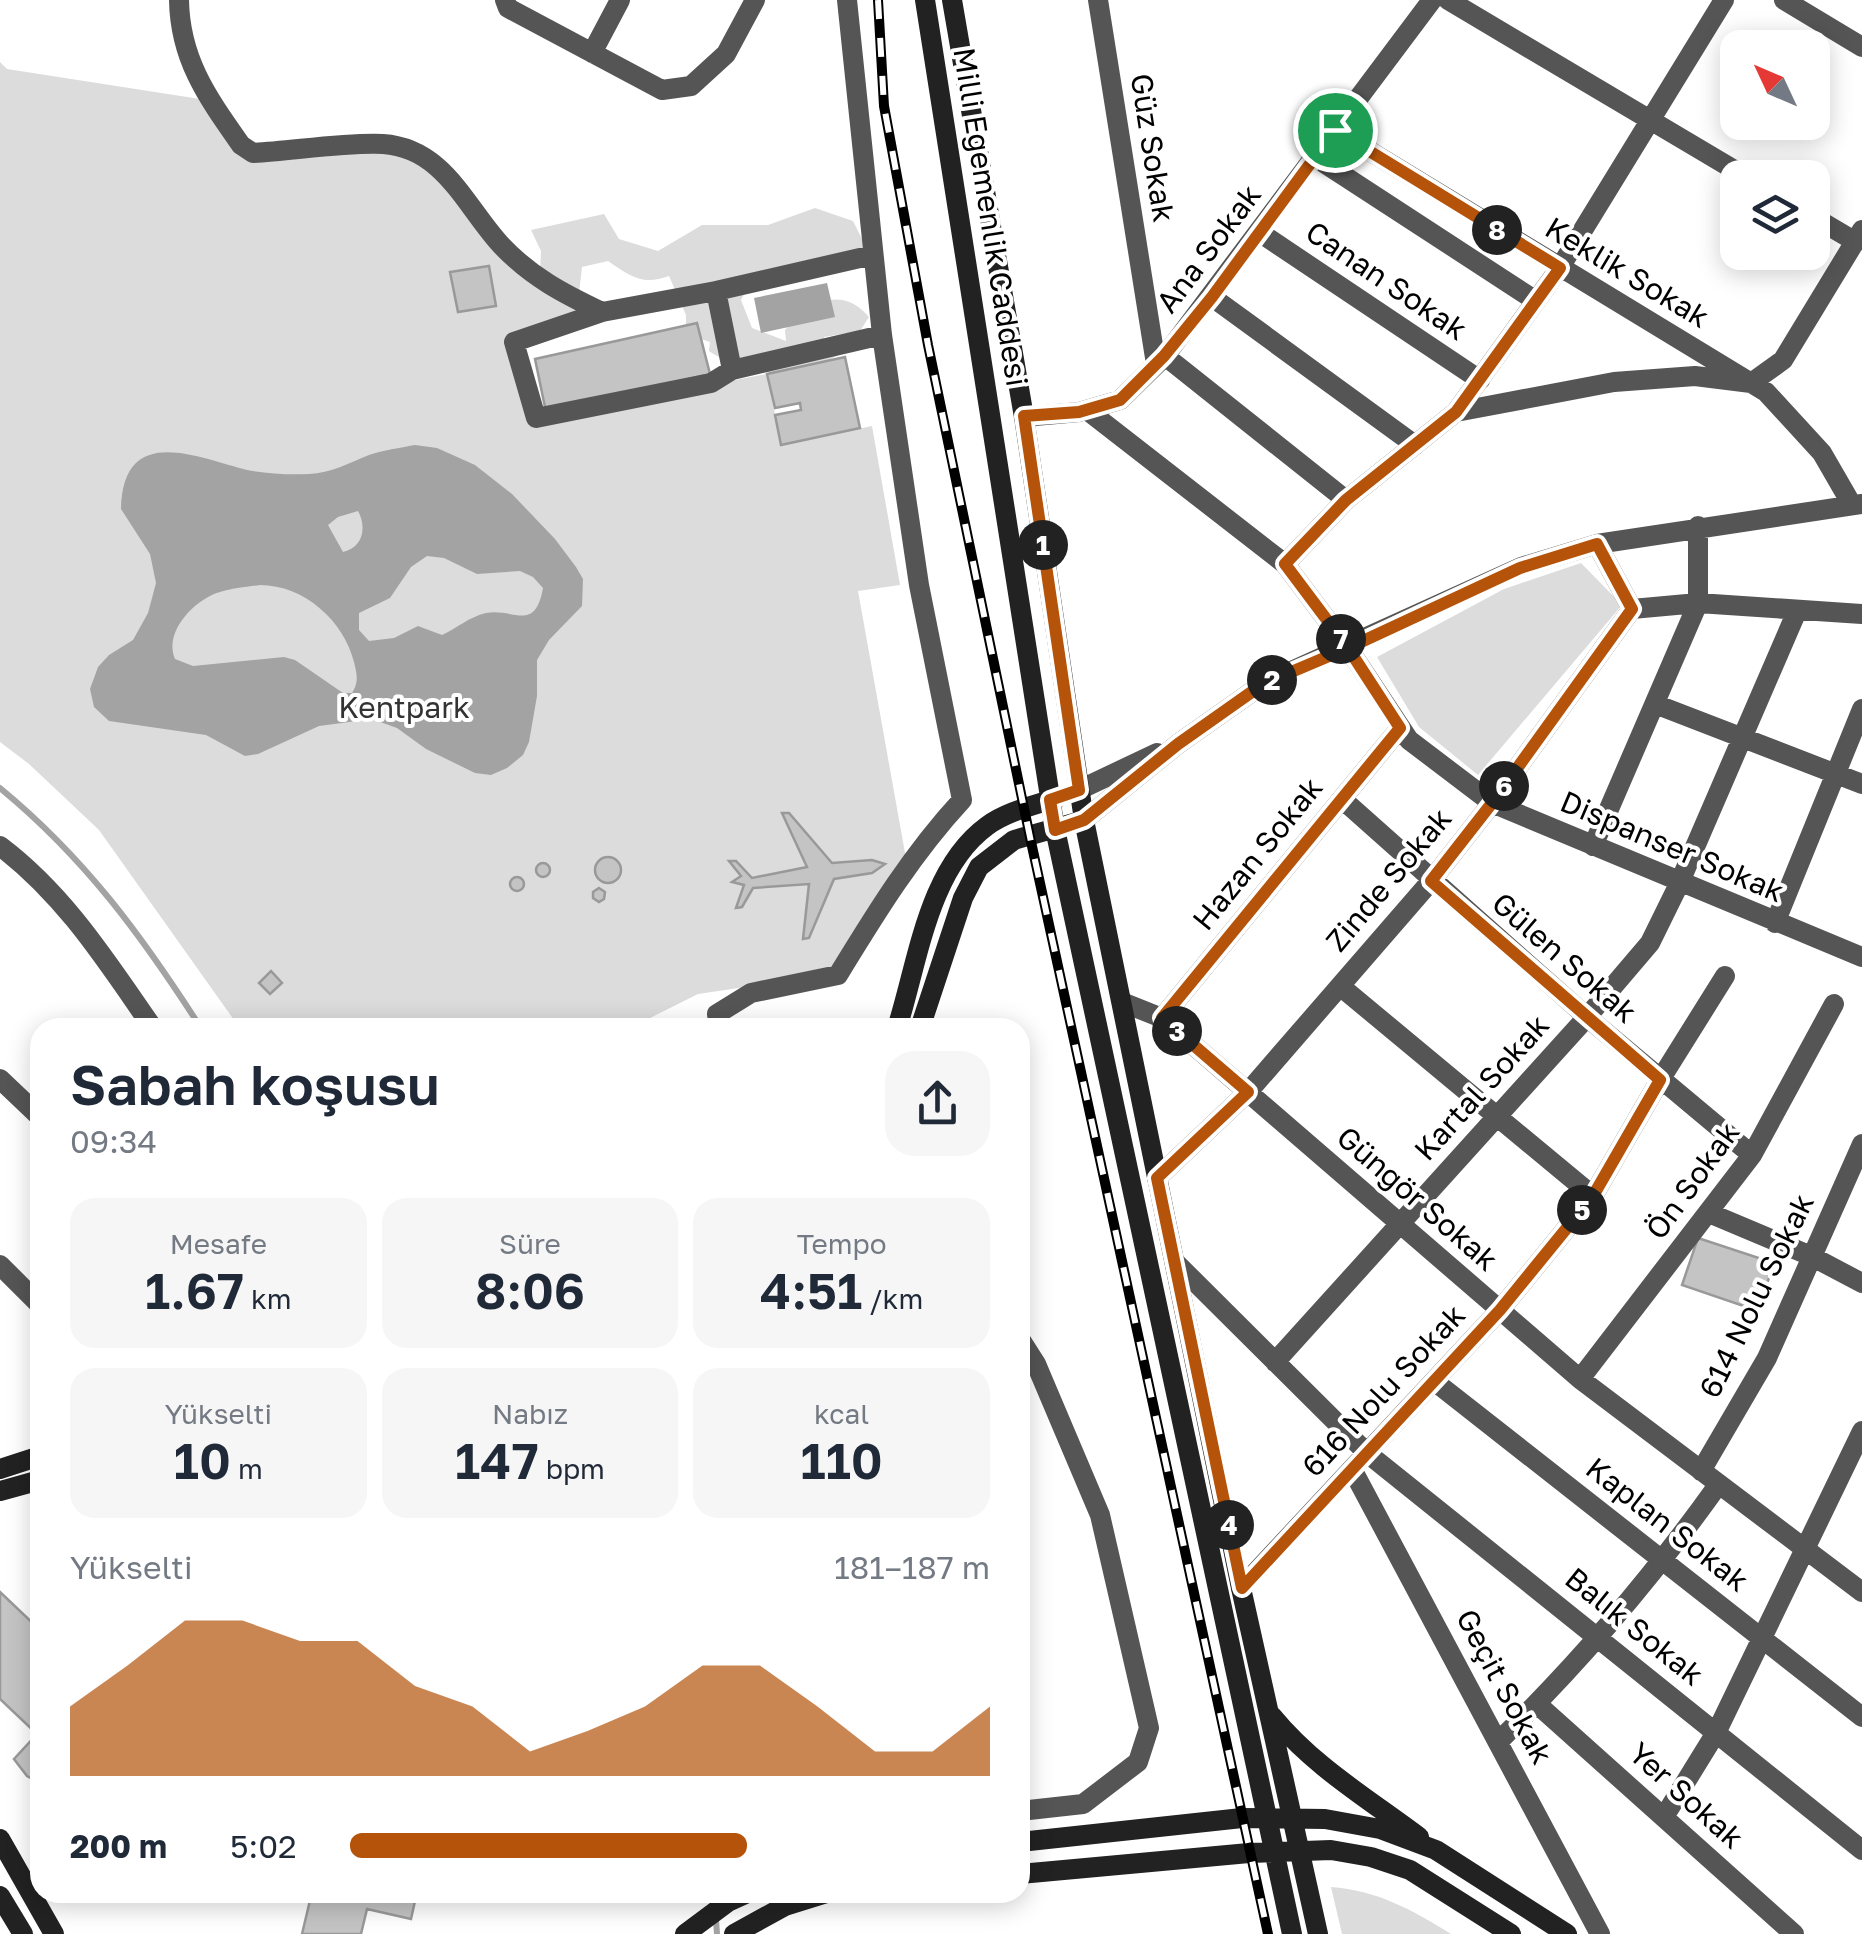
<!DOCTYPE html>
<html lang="tr">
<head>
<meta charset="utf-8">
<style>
	:root { --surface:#fff; --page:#f6f6f7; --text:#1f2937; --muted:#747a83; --accent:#b45309 }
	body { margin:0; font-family:"Golos Text",sans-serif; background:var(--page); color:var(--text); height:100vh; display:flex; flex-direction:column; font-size:38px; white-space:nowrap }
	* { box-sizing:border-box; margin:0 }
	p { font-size:32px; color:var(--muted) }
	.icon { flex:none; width:55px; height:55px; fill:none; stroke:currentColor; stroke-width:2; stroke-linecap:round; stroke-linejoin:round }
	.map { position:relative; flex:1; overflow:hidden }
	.sheet { position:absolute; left:30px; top:1018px; width:1000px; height:885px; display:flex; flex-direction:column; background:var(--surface); border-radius:30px; box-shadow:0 5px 25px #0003 }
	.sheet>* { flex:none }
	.needle { width:65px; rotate:314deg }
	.buttons { position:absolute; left:1720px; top:30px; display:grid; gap:20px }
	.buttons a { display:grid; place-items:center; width:110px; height:110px; border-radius:20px; background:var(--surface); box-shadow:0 5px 25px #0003; font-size:50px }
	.pin { position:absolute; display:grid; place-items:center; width:85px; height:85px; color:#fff; margin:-42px; border:5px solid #fff; border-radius:50%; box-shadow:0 2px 10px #0007 }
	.km { position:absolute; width:50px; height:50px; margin:-25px; border-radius:50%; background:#222; color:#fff; font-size:28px; line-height:50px; text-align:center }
	.round { display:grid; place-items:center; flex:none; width:105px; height:105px; border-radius:30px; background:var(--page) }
	.headline { display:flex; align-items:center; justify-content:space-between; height:170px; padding:0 40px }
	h1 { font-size:55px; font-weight:600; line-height:75px }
	.stats { display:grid; grid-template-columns:repeat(3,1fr); gap:15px; height:170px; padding:10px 40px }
	.stats div { display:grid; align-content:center; border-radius:25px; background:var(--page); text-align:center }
	.stats b { font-size:50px; font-weight:600 }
	.stats small { font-size:28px; font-weight:400 }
	.stats p { font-size:28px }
	.chart { height:280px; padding:20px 40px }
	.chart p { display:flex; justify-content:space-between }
	.chart svg { width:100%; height:180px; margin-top:10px; fill:var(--accent); opacity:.7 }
	ul { padding:0 40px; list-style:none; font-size:32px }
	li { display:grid; grid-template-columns:160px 120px 1fr; align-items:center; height:75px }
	li i { height:25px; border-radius:12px; background:var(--accent) }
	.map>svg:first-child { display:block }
	.green { fill:#dcdcdc }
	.water { fill:#a3a3a3; fill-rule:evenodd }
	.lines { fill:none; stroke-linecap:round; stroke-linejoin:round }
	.stream { stroke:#a3a3a3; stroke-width:6 }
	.building { fill:#c4c4c4; stroke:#999; stroke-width:2.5 }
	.minor { stroke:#555; stroke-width:20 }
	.secondary { stroke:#222; stroke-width:20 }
	.rail-casing { stroke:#000; stroke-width:10 }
	.rail { stroke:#fff; stroke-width:6; stroke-dasharray:19; stroke-linecap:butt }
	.route-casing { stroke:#fff; stroke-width:20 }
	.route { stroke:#b45309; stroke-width:12 }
	.labels { text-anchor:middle; stroke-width:8; stroke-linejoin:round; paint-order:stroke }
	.street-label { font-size:30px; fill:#000; stroke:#fff }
	.park-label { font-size:30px; fill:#333; stroke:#fff }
</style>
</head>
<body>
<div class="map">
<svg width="1862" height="1934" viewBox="0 0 1862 1934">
	<rect width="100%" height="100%" fill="#fff"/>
	<!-- green -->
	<path class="green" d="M0,62L7,69L200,99L241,145L298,151L423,155L540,273L541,251L531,230L604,214L619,239L658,251L702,225H768L815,208L853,221L866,247L752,278L741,300L752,328L786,341L785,330C809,303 841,284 869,317L860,331L824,337L825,341L843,352C829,361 802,375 785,374C765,374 724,362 709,351L710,342L686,334V315L669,276C642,286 630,276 608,261L582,267L579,293L602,312L515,341L536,418L767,374L781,445L872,426L900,585L858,591L907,864L840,973L698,994L632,1027H239L99,830L29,764L0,742Z
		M1581,563L1622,605L1478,775L1419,727L1377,657L1504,589Z
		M1331,1887C1376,1890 1413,1910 1451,1934H1342Z"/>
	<!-- water -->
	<path class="water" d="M827,283L835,317L761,333L754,298Z
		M415,445L437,448L475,465L512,494L555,539L576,567L583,579L582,606L549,640L537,660V696L529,742L523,755L507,768L491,775L475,773L426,749L397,728L372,719L319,726L258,754L245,756L206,735L109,721L94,707L90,689L98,667L109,655L133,640L148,613L156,583L150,554L121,509C123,422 198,458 247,470C266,474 290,475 309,474C331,473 349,463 369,455C384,450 399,448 415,445ZM358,511C367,527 363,548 343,552L328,525L338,517ZM427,556L444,558L477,574L520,571L533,577L543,588C535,633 514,608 486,613C469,617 457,628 442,635L418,626L394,638L369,641L359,630V613L390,598L411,567ZM260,585C304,585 344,621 354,662C357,675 359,682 352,693H343L295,660L284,657L193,666L175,659C163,632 195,599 220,592C232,588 247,587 260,585Z"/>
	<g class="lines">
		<!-- stream -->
		<path class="stream" d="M0,788C85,858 142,936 201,1028
			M714,1892L717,1934"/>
	</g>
	<!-- building -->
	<path class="building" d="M489,266L496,306L458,312L450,272Z
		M697,323L710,374L546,412L535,359Z
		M845,357L860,428L781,445L775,415L801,410L800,403L775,408L767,374Z
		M782,813H789L832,863L872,860L885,864L872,873L834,879L809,938L803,939L809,884L753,888L742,907L736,908L744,885L732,882L741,876L729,861H736L752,878L807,867Z
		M595 870a13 13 0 1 1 26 0a13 13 0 1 1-26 0Z
		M536 870a7 7 0 1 1 14 0a7 7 0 1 1-14 0Z
		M510 884a7 7 0 1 1 14 0a7 7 0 1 1-14 0Z
		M599,888L605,892L604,899L599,902L593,898V892Z
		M271,971L282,983L270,994L259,983Z
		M1698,1238L1774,1263L1758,1311L1682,1285Z
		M0,1592L40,1630V1783L27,1776L14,1759L37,1734L0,1699Z
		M312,1892H417L411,1919L367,1909L361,1934H302Z"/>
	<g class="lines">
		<!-- minor -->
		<path class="minor" d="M179,0C180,60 208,98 241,145L253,153C292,151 346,142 383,144C444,148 465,206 501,245C531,277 564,294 602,312
			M505,0L508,8L662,90L691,86L726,54L755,0
			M1098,0L1156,364
			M1448,0L1748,178
			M1784,0L1862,47
			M592,53L620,0
			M1335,130L1766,392L1822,453L1852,505
			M1315,157L1536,301
			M1812,216L1856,242
			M1259,232L1480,380
			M873,255L716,291L732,370L882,335
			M716,291L602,312L514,342L536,418L711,383L732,370
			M1212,297L1415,445
			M1165,356L1346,500
			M1087,410L1285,564L1348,648L1409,740L1492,803L1862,957
			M1456,412L1614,382L1695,376L1751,383L1783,360L1862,230
			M1024,417L1079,412L1120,400L1165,356L1432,0
			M1285,564L1346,500L1456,412L1559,269L1724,0
			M1632,609L1698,603L1862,614
			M1655,704L1862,784
			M1079,790L1157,753
			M1342,799L1587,1017L1752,1155
			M1084,820L1178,744L1263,684L1521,567L1597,544L1862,504
			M0,846C65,895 107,962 153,1028
			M1593,846L1698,603V526
			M1775,923L1862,709
			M1340,986L1593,1196
			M1122,1002L1162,1018L1580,1379L1862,1592
			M1162,1018L1400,728
			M719,1028L717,1014L751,993L838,975C876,913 912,854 962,800L919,585L882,335L847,0
			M0,1079L40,1117
			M1157,1178L1248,1092L1431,881L1492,803L1632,609L1597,544
			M1709,1213L1811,1256L1862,1283
			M1177,1264L1367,1453L1862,1850
			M0,1265L40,1305
			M1020,1339L1036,1364L1100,1515L1149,1728L1138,1762L1083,1804L1020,1811
			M1275,1362L1587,1017L1650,943L1679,884L1797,611
			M1580,1379L1752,1155L1834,1004
			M1434,1381L1862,1717
			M1352,1469L1600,1934
			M1701,1471L1767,1358L1862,1144
			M1241,1588L1500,1310L1593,1196L1660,1080L1725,976
			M1537,1704L1794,1934
			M1500,1740C1580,1662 1653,1576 1718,1485
			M1664,1817L1717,1731L1862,1431"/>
		<!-- secondary -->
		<path class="secondary" d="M925,0L1055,829L1292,1934
			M952,0L1024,417L1084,820L1241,1588L1318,1934
			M897,1028C918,962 928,869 987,826C1007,811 1036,805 1059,797
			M920,1028L963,898L979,867L1014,840L1084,820
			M0,1469L40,1456
			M0,1491L40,1480
			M1272,1716C1313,1766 1367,1798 1419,1837
			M0,1839L54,1934
			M1020,1842L1242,1818L1325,1819L1380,1829L1436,1850L1567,1934
			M1020,1874L1249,1853L1331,1850L1371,1857L1410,1870L1511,1934
			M0,1896L23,1934
			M685,1934L728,1902L750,1892
			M734,1934L785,1906L830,1892"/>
		<!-- rail casing -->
		<g class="rail-casing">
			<path id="rail" d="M878,0L884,106L928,345L1030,837L1268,1934"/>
		</g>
		<!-- rail -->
		<use href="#rail" class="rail"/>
	</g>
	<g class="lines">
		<!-- route casing -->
		<g class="route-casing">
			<path id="route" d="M1335,130L1212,297L1164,356L1120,400L1079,412L1024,416L1079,790L1050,800L1055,830L1084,820L1178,744L1263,684L1348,648L1400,728L1162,1018L1248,1092L1157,1178L1242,1588L1500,1310L1593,1196L1660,1080L1431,881L1492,803L1632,609L1597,544L1520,568L1348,648L1285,564L1346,500L1456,412L1560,268L1335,130"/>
		</g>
		<!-- route -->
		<use href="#route" class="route"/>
	</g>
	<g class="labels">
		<!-- street labels -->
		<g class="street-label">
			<text transform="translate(1152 148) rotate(81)" y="10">Güz Sokak</text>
			<text transform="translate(990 217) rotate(81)" y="10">Milli Egemenlik Caddesi</text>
			<text transform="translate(1209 249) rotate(-53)" y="10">Ana Sokak</text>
			<text transform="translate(1627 273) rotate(31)" y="10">Keklik Sokak</text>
			<text transform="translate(1386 281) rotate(34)" y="10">Canan Sokak</text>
			<text transform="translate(1672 847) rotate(23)" y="10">Dispanser Sokak</text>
			<text transform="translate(1258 854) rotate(-51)" y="10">Hazan Sokak</text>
			<text transform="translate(1389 880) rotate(-50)" y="10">Zinde Sokak</text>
			<text transform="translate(1564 958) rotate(41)" y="10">Gülen Sokak</text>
			<text transform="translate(1482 1088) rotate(-48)" y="10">Kartal Sokak</text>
			<text transform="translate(1693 1181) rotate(-54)" y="10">Ön Sokak</text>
			<text transform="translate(1417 1199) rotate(41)" y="10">Güngör Sokak</text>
			<text transform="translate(1757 1296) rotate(-64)" y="10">614 Nolu Sokak</text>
			<text transform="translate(1384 1391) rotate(-47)" y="10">616 Nolu Sokak</text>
			<text transform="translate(1667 1525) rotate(38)" y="10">Kaplan Sokak</text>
			<text transform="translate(1634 1627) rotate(39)" y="10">Balık Sokak</text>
			<text transform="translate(1504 1687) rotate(62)" y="10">Geçit Sokak</text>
			<text transform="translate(1686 1796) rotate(42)" y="10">Yer Sokak</text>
		</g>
		<!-- park labels -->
		<g class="park-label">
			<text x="404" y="718">Kentpark</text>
		</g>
	</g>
</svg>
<div class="buttons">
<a><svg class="needle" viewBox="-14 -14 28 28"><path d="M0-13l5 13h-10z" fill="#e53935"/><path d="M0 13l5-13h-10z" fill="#747a83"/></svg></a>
<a><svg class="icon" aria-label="layers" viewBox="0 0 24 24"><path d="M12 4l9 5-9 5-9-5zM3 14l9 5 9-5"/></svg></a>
</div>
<div class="pin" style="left:1335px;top:130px;background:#1e9e55"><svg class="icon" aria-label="arrive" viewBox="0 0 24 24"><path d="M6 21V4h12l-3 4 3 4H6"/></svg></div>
<b class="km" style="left:1043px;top:545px">1</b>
<b class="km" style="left:1272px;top:680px">2</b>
<b class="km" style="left:1177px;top:1031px">3</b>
<b class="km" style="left:1229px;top:1525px">4</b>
<b class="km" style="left:1582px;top:1210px">5</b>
<b class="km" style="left:1504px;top:786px">6</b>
<b class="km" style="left:1341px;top:639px">7</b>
<b class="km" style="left:1497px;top:230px">8</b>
<section class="sheet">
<div class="headline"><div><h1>Sabah koşusu</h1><p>09:34</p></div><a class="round"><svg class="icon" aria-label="share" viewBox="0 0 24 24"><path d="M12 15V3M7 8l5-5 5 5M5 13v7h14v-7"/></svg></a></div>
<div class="stats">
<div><p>Mesafe</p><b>1.67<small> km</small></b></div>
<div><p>Süre</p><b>8:06</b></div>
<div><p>Tempo</p><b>4:51<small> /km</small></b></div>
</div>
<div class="stats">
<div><p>Yükselti</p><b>10<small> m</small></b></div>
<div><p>Nabız</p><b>147<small> bpm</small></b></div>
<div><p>kcal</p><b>110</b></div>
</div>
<div class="chart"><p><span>Yükselti</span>181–187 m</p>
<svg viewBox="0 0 160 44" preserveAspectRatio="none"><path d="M0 44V27L10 17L20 6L30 6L40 11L50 11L60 22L70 27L80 38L90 33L100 27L110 17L120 17L130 27L140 38L150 38L160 27V44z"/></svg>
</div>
<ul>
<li><b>200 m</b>5:02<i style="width:62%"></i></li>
</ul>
</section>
</div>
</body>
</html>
